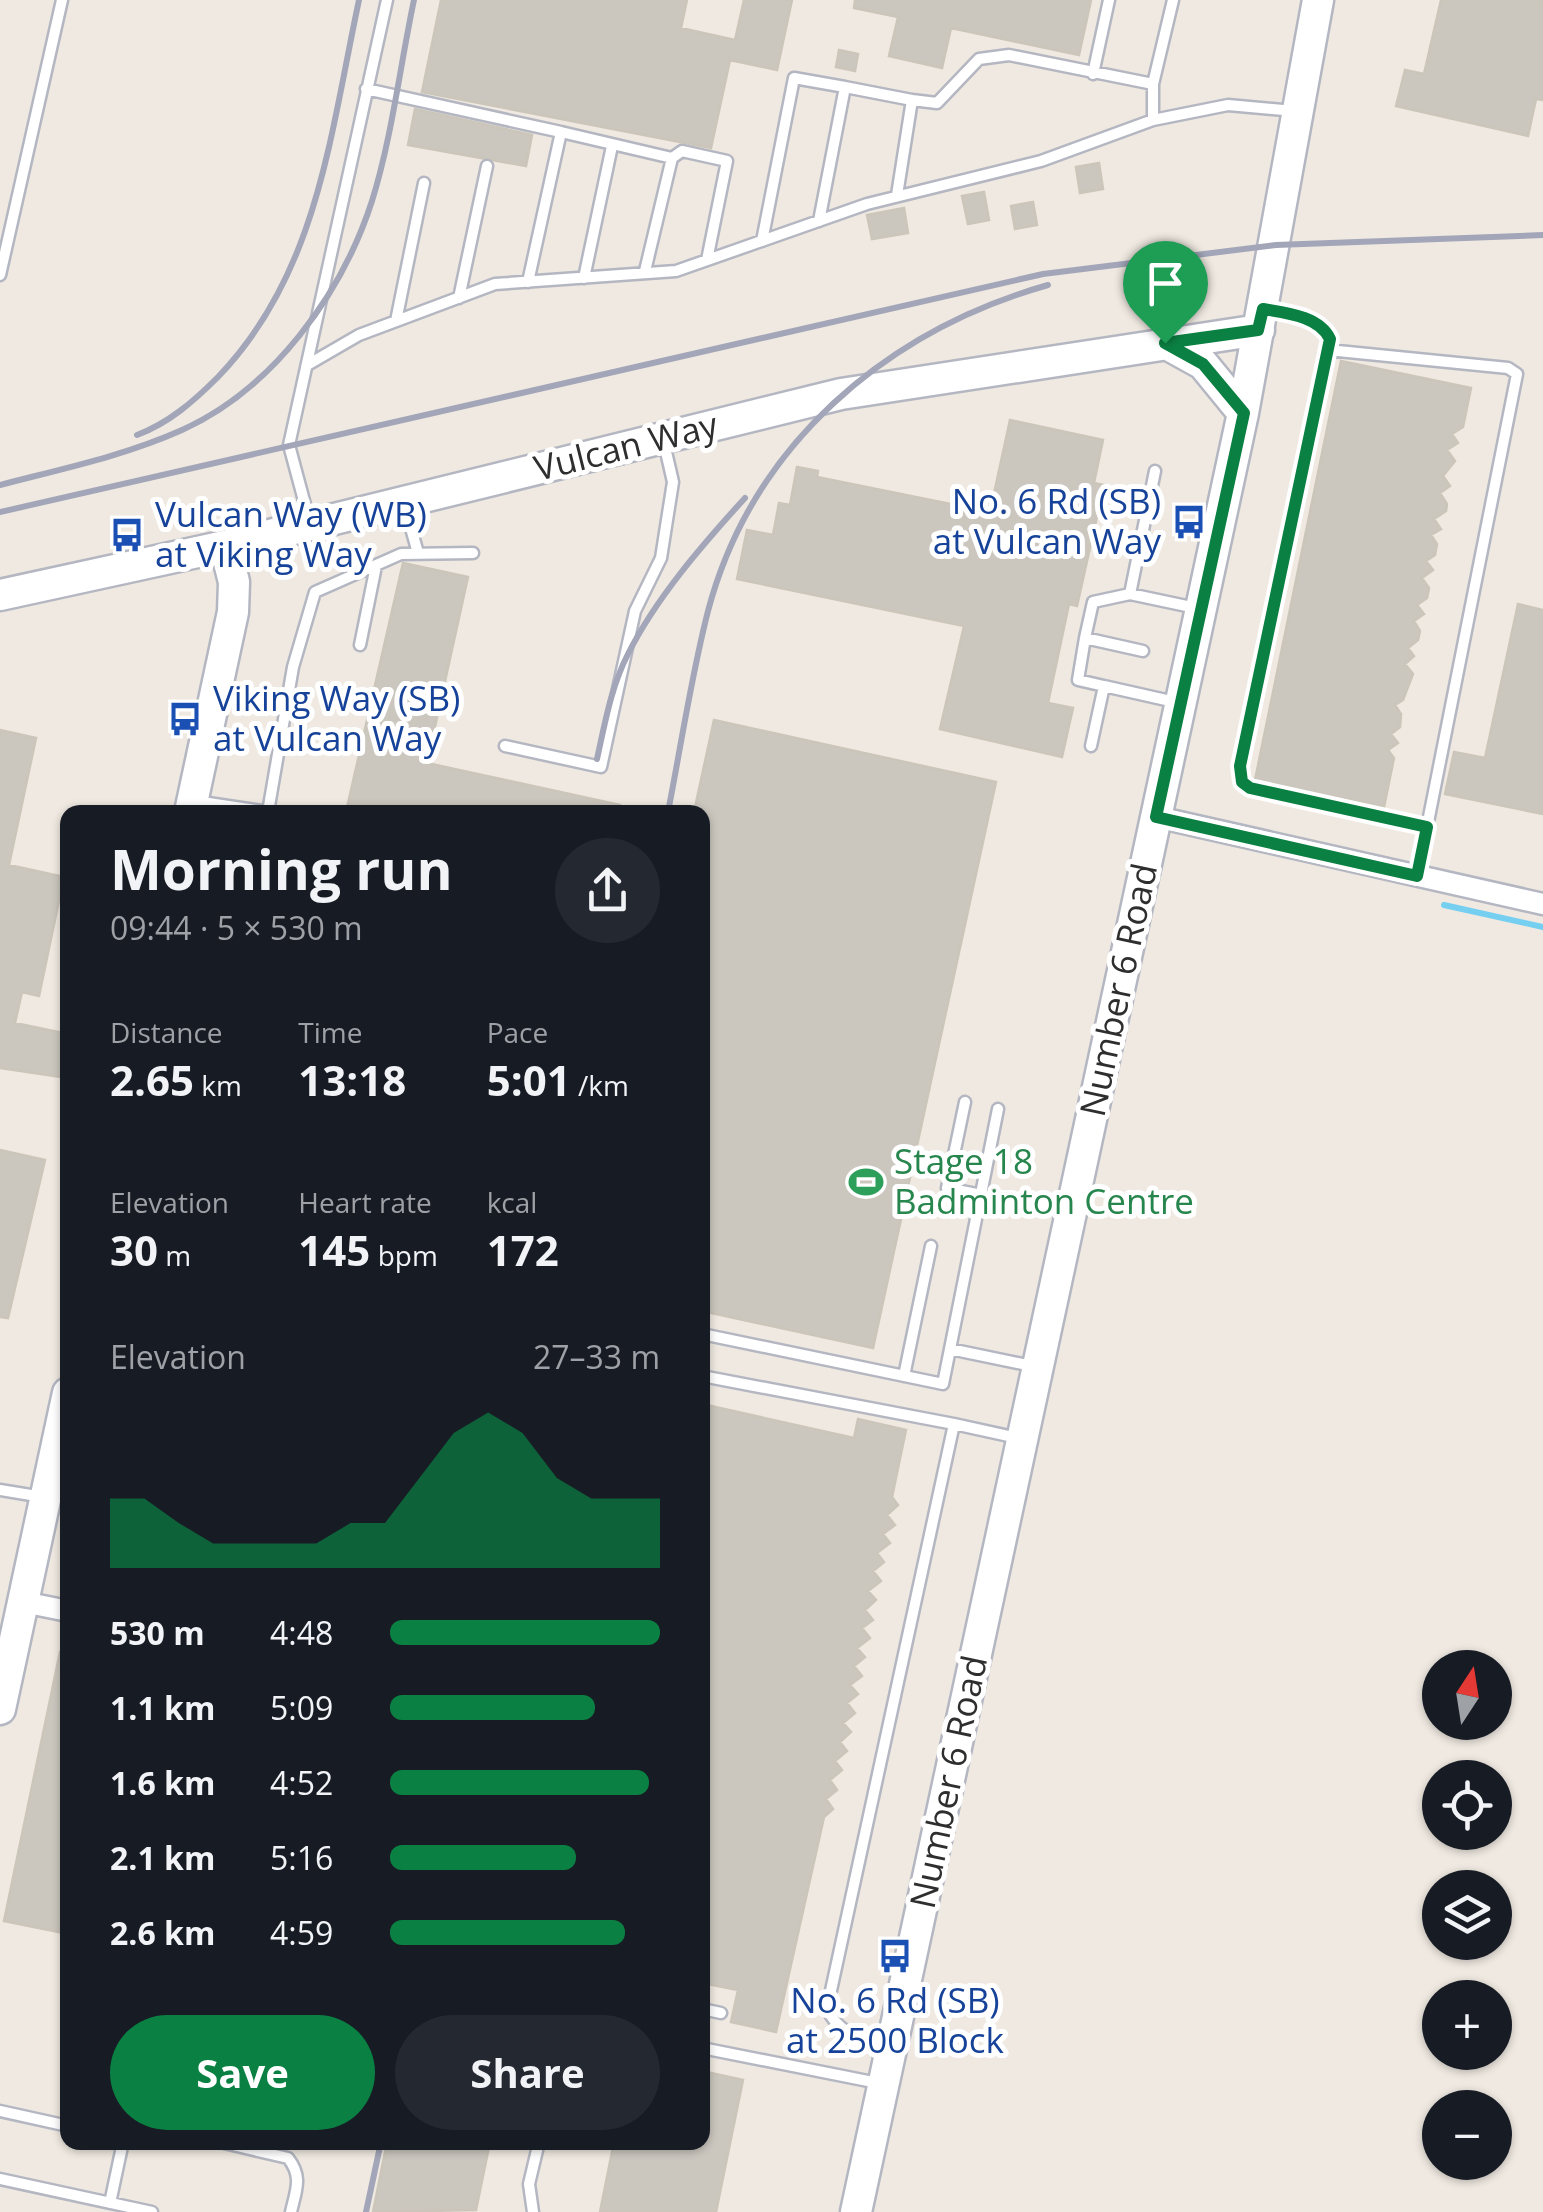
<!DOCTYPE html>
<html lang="en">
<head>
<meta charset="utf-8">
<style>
	:root { --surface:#171b24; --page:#242831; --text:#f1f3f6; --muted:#9ea1a6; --accent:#0b8043 }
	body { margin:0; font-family:"Open Sans",sans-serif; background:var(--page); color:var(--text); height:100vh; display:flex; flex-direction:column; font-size:38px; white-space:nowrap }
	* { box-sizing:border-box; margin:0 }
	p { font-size:32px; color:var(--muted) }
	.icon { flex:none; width:55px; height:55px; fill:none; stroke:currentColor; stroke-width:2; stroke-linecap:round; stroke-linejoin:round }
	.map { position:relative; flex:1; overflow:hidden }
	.side { position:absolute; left:60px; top:805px; width:650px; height:1345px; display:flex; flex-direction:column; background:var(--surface); border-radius:20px; box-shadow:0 2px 8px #0004 }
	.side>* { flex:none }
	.needle { width:65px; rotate:12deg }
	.tools { position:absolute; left:1422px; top:1650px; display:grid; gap:20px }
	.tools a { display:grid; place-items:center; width:90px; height:90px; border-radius:50%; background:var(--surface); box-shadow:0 2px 8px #0004; font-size:50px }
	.pin { position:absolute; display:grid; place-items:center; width:85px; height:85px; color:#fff; margin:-102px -42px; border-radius:50% 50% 50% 0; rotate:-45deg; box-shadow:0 0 10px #0007 }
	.pin .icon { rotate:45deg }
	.round { display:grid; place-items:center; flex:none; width:105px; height:105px; border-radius:52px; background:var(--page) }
	.head { display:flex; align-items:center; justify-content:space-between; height:170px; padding:0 50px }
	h1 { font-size:55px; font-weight:700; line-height:75px }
	.stats { display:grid; grid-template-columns:repeat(3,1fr); gap:15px; height:170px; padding:10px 50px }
	.stats div { display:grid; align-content:center }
	.stats b { font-size:42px; font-weight:700 }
	.stats small { font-size:28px; font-weight:400 }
	.stats p { font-size:28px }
	.chart { height:280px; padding:20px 50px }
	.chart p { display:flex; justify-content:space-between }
	.chart svg { width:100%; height:180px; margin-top:10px; fill:var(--accent); opacity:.7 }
	.button { display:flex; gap:20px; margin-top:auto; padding:20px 50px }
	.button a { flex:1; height:115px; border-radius:60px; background:var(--accent); color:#fff; font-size:40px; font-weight:700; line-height:115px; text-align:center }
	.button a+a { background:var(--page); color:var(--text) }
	ul { padding:0 50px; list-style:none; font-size:32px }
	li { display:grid; grid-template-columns:160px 120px 1fr; align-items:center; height:75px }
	li i { height:25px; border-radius:12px; background:var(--accent) }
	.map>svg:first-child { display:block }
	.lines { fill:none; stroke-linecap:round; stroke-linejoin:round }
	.stream { stroke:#75cff0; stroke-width:6 }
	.building { fill:#cbc7bf; stroke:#cbc5ba; stroke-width:2.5 }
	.lane-casing { stroke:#b4b7c1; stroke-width:15 }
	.street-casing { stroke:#b4b7c1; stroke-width:25 }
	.secondary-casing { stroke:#b4b7c1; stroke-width:35 }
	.lane { stroke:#fff; stroke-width:10 }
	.street { stroke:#fff; stroke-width:20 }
	.secondary { stroke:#fff; stroke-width:30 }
	.rail { stroke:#a3a6b8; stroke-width:6 }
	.route-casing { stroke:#fff; stroke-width:20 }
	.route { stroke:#0b8043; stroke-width:12 }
	.labels { text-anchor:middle; stroke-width:10; stroke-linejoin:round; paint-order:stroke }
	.street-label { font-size:35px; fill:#2e2e2e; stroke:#fff }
	.transit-label { font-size:35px; fill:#164399; stroke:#fff; text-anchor:start }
	.leisure-label { font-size:35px; fill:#27864d; stroke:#fff; text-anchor:start }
</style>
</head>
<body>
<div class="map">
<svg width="1543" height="2212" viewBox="0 0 1543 2212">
	<rect width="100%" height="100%" fill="#efe9e1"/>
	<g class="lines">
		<!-- stream -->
		<path class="stream" d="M1444,905L1543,927"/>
	</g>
	<!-- building -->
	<path class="building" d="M441,0H687L681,28L735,40L744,0H792L777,70L730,60L711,148L422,92Z
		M855,0H1091L1079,55L951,28L942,68L889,56L898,17L854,8Z
		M1441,0H1543V100L1536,99L1528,136L1396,106L1405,70L1424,74Z
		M839,50L858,54L855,71L836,67Z
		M415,109L532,135L526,166L408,145Z
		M1099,163L1103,189L1080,193L1076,167Z
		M984,192L989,220L968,224L962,196Z
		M1033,202L1037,225L1015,229L1011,206Z
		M904,208L908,233L872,239L867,215Z
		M1341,361L1471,388L1463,427L1452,434L1458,443L1447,450L1455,461L1443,476L1450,486L1440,493L1447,504L1446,511L1434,519L1441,529L1431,535L1437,544L1435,555L1426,561L1433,570L1422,578L1429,588L1427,598L1417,605L1424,614L1414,621L1420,631L1418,640L1408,648L1414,656L1405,664L1413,674L1403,700L1395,705L1401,714L1400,727L1391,734L1398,743L1388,750L1394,758L1384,807L1255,780Z
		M1010,420L1103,440L1094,483L1104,485L1077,606L1069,604L1048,703L1073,708L1062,757L940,729L964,626L737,579L747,530L773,535L779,503L790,505L797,467L818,471L817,477L990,512Z
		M403,563L468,577L427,763L620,805L619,812H346Z
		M1518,604L1543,610V814L1445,794L1454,752L1485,758Z
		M714,720L996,782L873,1348L702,1311V812H694Z
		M0,730L36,738L9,865L64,877L39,996L22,992L15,1023L68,1034V1078L0,1068Z
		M0,1150L45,1160L8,1318L0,1317Z
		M702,1404L854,1438L858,1419L906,1430L892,1497L898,1505L887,1515L895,1525L883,1534L890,1543L877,1553L884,1562L873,1571L881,1581L868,1591L876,1600L865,1610L873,1620L862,1628L870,1638L857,1648L865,1657L854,1666L862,1676L850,1685L858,1694L847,1703L855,1713L843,1723L851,1732L840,1742L847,1751L835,1761L842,1770L830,1780L837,1790L826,1799L833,1809L824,1817L776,2032L731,2022L738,1990L702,1983Z
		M60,1652L68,1653V1934L4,1921Z
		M702,2071L743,2080L716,2212H600L614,2142H702Z
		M387,2142H490L476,2210L373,2212Z"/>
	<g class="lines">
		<!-- lane casing -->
		<g class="lane-casing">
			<path id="lane" d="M1093,74L1109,0
				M1153,84L1173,0
				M845,87L912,100L897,195
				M366,89L561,132L528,282
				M912,100L937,103L979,59L1009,55L1153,84V120
				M561,132L672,158L645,271
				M672,158L682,151L727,161L707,260
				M762,241L794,78L845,87L819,221
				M0,275L62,0
				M584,278L612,146
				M459,298L487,166
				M1264,309C1287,313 1319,316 1331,339L1239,766L1242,782L1250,788L1427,827L1417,876
				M396,321L424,183
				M1328,350L1508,368L1517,374L1427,827
				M309,364L359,335L495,284L676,271L867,204L1041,161L1153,120L1228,105L1294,111
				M1155,471L1130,594L1196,608
				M405,507L418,553
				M310,523L289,445L387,0
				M1130,594L1093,602L1085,638L1143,651
				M1085,638L1078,680L1104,686
				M360,645L376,566
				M505,746L601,767L635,611L661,558L673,482L664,443
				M1091,746L1104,686L1175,702
				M195,801L269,812
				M268,812L293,667L315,592L401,554L473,553
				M965,1102L947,1188L1066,1212
				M702,1334L943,1384L998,1109
				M950,1349L1032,1366
				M702,1376L954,1424
				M904,1376L931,1246
				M0,1490L43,1497
				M702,2009L721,2013
				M886,2044C859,2037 840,2035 827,2009L954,1424L1018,1438
				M702,2048L878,2083
				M0,2111L68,2126
				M220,2142L288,2158C303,2177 296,2190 291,2212
				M0,2179L152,2212
				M110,2203L123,2142
				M533,2212L529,2184L539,2142"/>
		</g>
		<!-- street casing -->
		<g class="street-casing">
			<path id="street" d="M1157,817L1543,904
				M23,1602L68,1611"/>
		</g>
		<!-- secondary casing -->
		<g class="secondary-casing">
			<path id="secondary" d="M1165,343L1203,364L1243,413
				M0,595L225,546L841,394L1259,330
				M190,812L233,612L234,582L225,546
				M0,1709L68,1393
				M856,2212L1243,413L1318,0"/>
		</g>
		<!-- lane -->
		<use href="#lane" class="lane"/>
		<!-- street -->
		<use href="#street" class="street"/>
		<!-- secondary -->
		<use href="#secondary" class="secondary"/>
		<!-- rail -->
		<path class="rail" d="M137,435C169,423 194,401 218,377C318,273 330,135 359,0
			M0,485C61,469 124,456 182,430C273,389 342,294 372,201C392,137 400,66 414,0
			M0,512L1043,274L1276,245L1543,235
			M597,759C605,723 611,687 628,654C656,598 703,544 745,498
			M668,812C681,746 691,677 708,611C752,445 886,331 1048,285
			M366,2212L381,2142"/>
	</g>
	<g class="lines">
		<!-- route casing -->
		<g class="route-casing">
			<path id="route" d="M1263,309C1286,313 1319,316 1330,339L1240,766L1242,782L1250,788L1427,827L1417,876L1156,817L1244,413L1203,364L1165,343L1258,330Z"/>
		</g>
		<!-- route -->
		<use href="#route" class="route"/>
	</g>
	<!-- icons -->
	<defs>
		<g id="bus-bare" transform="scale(2.7)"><path d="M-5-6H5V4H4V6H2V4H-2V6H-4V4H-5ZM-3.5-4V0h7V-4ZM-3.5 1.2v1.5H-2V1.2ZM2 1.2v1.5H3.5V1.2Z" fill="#1a4fb4" stroke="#fff" stroke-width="2.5" paint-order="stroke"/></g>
		<g id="stadium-bare" transform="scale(2.7)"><path d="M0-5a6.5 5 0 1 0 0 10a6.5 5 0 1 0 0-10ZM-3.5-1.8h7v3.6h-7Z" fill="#2e9e5b" stroke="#fff" stroke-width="2.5" paint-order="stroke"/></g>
	</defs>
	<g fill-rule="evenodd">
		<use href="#bus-bare" x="1189" y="522"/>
		<use href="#bus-bare" x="127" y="535"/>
		<use href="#bus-bare" x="185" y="719"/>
		<use href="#stadium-bare" x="866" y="1182"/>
		<use href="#bus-bare" x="895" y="1956"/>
	</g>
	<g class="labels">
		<!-- street labels -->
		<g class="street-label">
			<text transform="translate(626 447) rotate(-14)" y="12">Vulcan Way</text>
			<text transform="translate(1119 990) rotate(-78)" y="12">Number 6 Road</text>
			<text transform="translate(949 1782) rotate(-78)" y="12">Number 6 Road</text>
		</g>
		<!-- transit labels -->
		<g class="transit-label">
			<text x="1161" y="514" text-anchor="end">No. 6 Rd (SB)<tspan x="1161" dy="40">at Vulcan Way</tspan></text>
			<text x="155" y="527">Vulcan Way (WB)<tspan x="155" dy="40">at Viking Way</tspan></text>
			<text x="213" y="711">Viking Way (SB)<tspan x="213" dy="40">at Vulcan Way</tspan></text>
			<text x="895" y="2013" text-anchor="middle">No. 6 Rd (SB)<tspan x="895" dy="40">at 2500 Block</tspan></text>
		</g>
		<!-- leisure labels -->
		<g class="leisure-label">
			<text x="894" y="1174">Stage 18<tspan x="894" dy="40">Badminton Centre</tspan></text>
		</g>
	</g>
</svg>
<div class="tools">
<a><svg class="needle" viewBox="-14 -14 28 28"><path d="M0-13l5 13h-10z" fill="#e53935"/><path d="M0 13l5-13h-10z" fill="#9ea1a6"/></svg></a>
<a><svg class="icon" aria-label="locate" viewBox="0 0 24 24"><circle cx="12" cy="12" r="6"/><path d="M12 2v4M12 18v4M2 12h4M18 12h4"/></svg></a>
<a><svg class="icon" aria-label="layers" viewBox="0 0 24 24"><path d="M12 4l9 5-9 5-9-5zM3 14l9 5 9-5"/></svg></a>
<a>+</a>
<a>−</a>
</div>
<div class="pin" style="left:1165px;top:343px;background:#1e9e55"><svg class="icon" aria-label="arrive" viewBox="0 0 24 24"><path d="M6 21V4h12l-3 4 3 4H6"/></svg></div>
<section class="side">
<div class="head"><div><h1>Morning run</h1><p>09:44 · 5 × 530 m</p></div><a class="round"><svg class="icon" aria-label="share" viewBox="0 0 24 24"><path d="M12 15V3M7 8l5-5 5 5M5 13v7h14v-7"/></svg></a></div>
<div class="stats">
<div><p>Distance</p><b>2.65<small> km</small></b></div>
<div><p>Time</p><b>13:18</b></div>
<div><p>Pace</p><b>5:01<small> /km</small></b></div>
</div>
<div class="stats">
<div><p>Elevation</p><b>30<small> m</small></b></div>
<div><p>Heart rate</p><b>145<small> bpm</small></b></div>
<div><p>kcal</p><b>172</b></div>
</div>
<div class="chart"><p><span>Elevation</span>27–33 m</p>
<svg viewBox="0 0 160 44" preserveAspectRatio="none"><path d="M0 44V27L10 27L20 33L30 38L40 38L50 38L60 38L70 33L80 33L90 22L100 11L110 6L120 11L130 22L140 27L150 27L160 27V44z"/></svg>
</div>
<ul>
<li><b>530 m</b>4:48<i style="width:100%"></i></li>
<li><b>1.1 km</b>5:09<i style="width:76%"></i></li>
<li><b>1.6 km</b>4:52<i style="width:96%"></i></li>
<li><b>2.1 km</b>5:16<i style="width:69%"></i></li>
<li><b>2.6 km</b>4:59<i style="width:87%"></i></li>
</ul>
<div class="button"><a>Save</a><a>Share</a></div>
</section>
</div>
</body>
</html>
